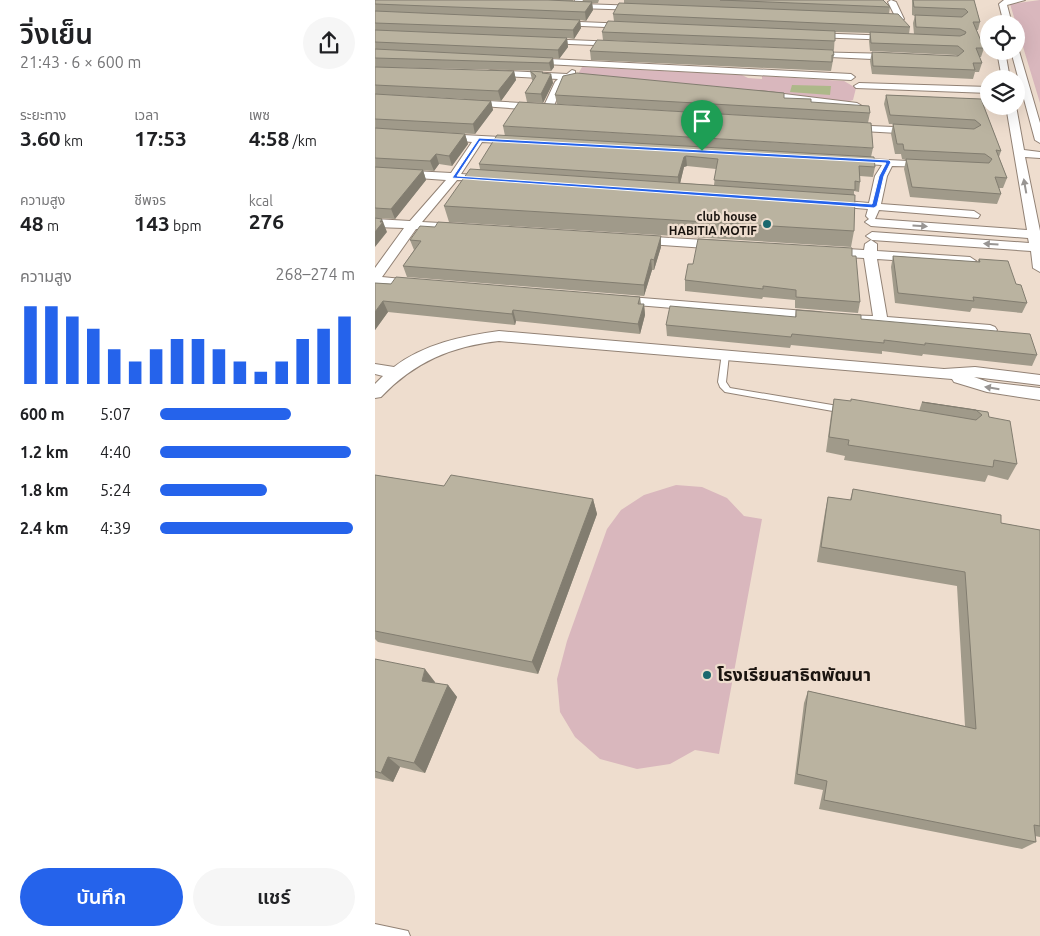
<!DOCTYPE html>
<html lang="th">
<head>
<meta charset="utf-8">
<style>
	:root { --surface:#fff; --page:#f6f6f6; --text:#202124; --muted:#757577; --accent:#2563eb }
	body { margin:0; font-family:Ubuntu,"Noto Sans Thai",sans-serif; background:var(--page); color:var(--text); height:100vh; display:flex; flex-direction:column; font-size:19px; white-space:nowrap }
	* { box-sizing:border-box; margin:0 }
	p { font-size:16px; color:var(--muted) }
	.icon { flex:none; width:28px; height:28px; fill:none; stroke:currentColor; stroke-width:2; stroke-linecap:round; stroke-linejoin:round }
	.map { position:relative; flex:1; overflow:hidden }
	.panel { display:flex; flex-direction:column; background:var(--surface); width:375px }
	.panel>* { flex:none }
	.fabs { position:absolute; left:605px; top:15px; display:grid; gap:10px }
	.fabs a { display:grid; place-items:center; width:45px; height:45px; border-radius:50%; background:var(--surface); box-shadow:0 5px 20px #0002; font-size:25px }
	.pin { position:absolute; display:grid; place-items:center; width:42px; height:42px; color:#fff; margin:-51px -21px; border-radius:50% 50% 50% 0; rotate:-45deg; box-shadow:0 0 5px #0007 }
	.pin .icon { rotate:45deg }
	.round { display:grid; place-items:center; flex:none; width:52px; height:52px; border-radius:26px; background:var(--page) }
	.head { display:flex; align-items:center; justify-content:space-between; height:85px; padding:0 20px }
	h1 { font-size:28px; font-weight:600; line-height:38px }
	.figures { display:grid; grid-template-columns:repeat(3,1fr); gap:8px; height:85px; padding:5px 20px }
	.figures div { display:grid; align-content:center }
	.figures b { font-size:21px; font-weight:600 }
	.figures small { font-size:14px; font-weight:400 }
	.figures p { font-size:14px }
	.chart { height:140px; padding:10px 20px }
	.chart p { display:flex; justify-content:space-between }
	.chart svg { width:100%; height:90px; margin-top:5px; stroke:var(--accent); stroke-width:6 }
	.primary-button { display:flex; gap:10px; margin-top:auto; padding:10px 20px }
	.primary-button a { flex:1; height:58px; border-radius:30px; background:var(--accent); color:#fff; font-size:20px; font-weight:600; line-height:58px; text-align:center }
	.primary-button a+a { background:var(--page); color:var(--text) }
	ul { padding:0 20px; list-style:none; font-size:16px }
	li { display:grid; grid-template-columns:80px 60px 1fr; align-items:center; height:38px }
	li i { height:12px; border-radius:6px; background:var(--accent) }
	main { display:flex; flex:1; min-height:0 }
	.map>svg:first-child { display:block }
	.green { fill:#d9b7bd }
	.water { fill:#adb889 }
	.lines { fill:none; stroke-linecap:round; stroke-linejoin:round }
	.service-casing { stroke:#928275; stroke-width:2 }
	.minor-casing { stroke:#928275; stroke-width:2 }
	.service { fill:#fff; fill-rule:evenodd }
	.minor { fill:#fff; fill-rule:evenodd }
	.wall { fill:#a09a8a; fill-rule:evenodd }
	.shaded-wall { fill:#827d70 }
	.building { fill:#bab3a0; stroke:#827d70 }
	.oneway { fill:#989593 }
	.route { fill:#2563eb; stroke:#fff; fill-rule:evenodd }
	.poi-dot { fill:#1b686e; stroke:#eeddce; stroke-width:2 }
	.labels { text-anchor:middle; stroke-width:4.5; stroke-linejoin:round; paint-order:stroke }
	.far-poi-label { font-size:12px; font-weight:bold; fill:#1a140f; stroke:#eeddce; text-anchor:end }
	.near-poi-label { font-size:18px; font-weight:bold; fill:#1a140f; stroke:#eeddce; text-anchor:start }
</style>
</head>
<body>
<main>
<section class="panel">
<div class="head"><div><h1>วิ่งเย็น</h1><p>21:43 · 6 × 600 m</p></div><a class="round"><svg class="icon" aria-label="share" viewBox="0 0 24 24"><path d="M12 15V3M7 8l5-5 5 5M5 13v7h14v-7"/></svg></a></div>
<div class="figures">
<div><p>ระยะทาง</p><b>3.60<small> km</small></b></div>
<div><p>เวลา</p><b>17:53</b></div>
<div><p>เพซ</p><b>4:58<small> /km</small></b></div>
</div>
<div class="figures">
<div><p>ความสูง</p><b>48<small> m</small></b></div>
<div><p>ชีพจร</p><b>143<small> bpm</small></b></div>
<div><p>kcal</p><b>276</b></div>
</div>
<div class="chart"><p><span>ความสูง</span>268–274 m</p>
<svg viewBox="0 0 160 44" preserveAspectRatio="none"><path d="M5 44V6M15 44V6M25 44V11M35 44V17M45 44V27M55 44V33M65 44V27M75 44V22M85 44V22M95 44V27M105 44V33M115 44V38M125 44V33M135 44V22M145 44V17M155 44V11"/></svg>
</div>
<ul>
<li><b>600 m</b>5:07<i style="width:67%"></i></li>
<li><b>1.2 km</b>4:40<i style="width:98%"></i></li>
<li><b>1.8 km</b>5:24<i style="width:55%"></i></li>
<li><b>2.4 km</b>4:39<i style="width:99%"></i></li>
</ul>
<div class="primary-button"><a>บันทึก</a><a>แชร์</a></div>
</section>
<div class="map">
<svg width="665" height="936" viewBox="0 0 665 936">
	<rect width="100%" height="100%" fill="#eeddce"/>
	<!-- green -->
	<path class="green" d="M665,0V103L635,4Z
		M207,67L367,75L373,78L387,79V76L469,81L481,88L478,100L471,102L349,87L202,76Z
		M301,485L327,487L352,498L369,516L387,519L344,754L320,750L295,764L262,769L225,759L200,737L185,712L182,679L192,641L232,529L246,510L269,495Z"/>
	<!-- water -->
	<path class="water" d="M417,85L456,86L455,95L415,92Z"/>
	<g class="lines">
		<!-- service casing -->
		<g class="service-casing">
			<path id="service" d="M347,353H353L354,355L351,382L355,388L469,407L473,410L469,413L350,392L345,387L343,382Z
				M0,924L33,931L35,936H0Z"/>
		</g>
		<!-- minor casing -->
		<g class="minor-casing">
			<path id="minor" d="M200,0H208L206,4L265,6L269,8L265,10L202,8L198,6Z
				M516,0L521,2L529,19L525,21L503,20L502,18L506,16H520L513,2Z
				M629,0H650L632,5L637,24H629L624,4Z
				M180,21L254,24L258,26L254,28L183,25H180Z
				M435,33L519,36L523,38L519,40L438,37L434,35Z
				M167,39L244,42L248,44L244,46L170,43H167Z
				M641,49L644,51L665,123V143L660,140L636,51H641Z
				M622,51H630L635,79H627Z
				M431,52L518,54L522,57L518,60L434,56L430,54Z
				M154,58L476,74L480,77L476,80L151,63V59Z
				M116,70L192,74L197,70L200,71V75H210L214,78C209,82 196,80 188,84L178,108L173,111L168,108L180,82L183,79L113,75V71Z
				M484,83L614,87V93L481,88L479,86Z
				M385,91L482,103L487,106L482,109L382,96V92Z
				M95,100L163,104L168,107L163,110L92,105L90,103Z
				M631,106H641L649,150L665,152V158L650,157L665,231V272L658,268L656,251L497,240L491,236L497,232L654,243L653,238L496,226L490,222L494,219L491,216L493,209L458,206L452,203L458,200L494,203L500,176L507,165L475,163L471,162L470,160L471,158L554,162L559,165L558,167L517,166L512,176L506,204L599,211L605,215L603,218L504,210L500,219L652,230Z
				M474,125L540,128L545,131L540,134L470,130V126Z
				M69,134L142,138L147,141L142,144L107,142L86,174L113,176L117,177L119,179L117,181L82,180L47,222L84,224L90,228L88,231L41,229L7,277L47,281L49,284L47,287L0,284V268L29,228L0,227V219L35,221L71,180L0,175V169L76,173L97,142L65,139V135Z
				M262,236L346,241L352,245L346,249L258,243L256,240L258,237Z
				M496,240L502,244V251L595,257L601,261L595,265L502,259L512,317L615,325L620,327L622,330L620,333L615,335L469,321L467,318L469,315L498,316L489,258L455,256L449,252L455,248L489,250L490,244Z
				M242,296L443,312L448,313L450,316L448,319L443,320L237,303L235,300Z
				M124,331L569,369L600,367L665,375V385L599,377L613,382L665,388V400L612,392L579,382L577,379L124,341C77,346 39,362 6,397L0,398V384L8,376L0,374V364L19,367C49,344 87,336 124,331Z"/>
		</g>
		<!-- service -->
		<use href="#service" class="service"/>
		<!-- minor -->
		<use href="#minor" class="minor"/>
	</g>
	<!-- wall -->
	<path class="wall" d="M0,0H198V1H209L208,0H224L223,3H217L218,10L211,21L205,20L206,28L199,39L192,38L193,47L184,59L178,58L179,67L176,71L0,67Z
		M249,0H508L515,7L514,14L535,27L534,34H539L538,23L540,16L537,15V0H599L605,22L603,30H601L609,48L606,57H604L607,63L604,72H600L598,79L497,74L495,61L497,52L582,56L581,55L495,51L494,41L495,33L460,32L459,50L228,40L227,32L239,21L238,14L249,3Z
		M215,51L459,55L456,71L216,60Z
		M0,67L139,71L141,80L126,101L0,94Z
		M155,71L168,72L169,73L176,74L178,83L168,103L152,102L150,93L158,81L157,80Z
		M0,94L116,101L118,110L100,134L36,131L90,134L93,144L77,166L64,164L59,171L44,170H48L51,180L20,219L0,218Z
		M180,95L409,98L495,113L493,123L182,104Z
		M511,95L606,99L626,151L624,157L632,178L628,188H624L626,194L622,204L535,197L529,169L531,160L527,159L526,154H520L516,134L518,124H514L509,104Z
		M128,126L498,148L496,157L500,167L498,177L485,176V182L484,192L479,191V231L476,247L74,222L69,206L105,169L104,164L130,136ZM312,166L341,169L339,185L305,183L309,167Z
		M60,227L286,236V247L279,270H277L269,296L32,277L28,266L39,250L35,240Z
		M477,256L485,302L483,313L420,308V300L388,297L387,299L310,291V280L318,264Z
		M518,256L602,262L604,259L641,284L652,303L647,313L597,308L595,312L520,303L516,267Z
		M0,283L265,297L266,304H269L270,315L265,334L141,321L140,325L13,312L0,330Z
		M421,310L486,319L662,355L657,366L548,354L547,356L507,351V354L416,345L415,348L292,336L291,325L420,317Z
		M459,399L544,411L547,402L613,412L614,417L642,464L633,480L613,475L610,482L469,460L470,456L451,452L456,415Z
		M0,475L69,486L218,499L222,514L163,674L3,642L0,639Z
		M478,489L626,523L665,530V837L660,836L661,842L647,849L444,809L448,790L419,784L429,703L433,691L590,726L582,586L442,562L450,512L453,497L475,500Z
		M0,659L60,682L59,683L73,685L82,697L50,773L25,767L18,782L0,778Z"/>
	<!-- shaded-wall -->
	<path class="shaded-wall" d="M217,2L218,10L211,21L210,12Z
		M205,20L206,28L199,39L198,30Z
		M192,38L193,47L184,59L183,50Z
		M178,58L179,67L176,71L174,63Z
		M139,71L141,80L126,101L123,91Z
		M176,74L178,83L168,103L166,94Z
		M116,101L118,110L100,134L98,124Z
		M90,134L93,144L77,166L74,156Z
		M61,154L64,164L59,171L55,161Z
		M311,156L312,166L309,167L304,188L303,177L309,157Z
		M48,170L51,180L20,219L16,209Z
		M7,219L12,232L0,247V232L5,222Z
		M286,236V247L279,270V260Z
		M276,259L277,270L269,296V285Z
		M8,301L13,312L0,330V312Z
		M269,304L270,315L265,334L263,324Z
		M138,310L141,321L140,325L137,314Z
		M218,499L222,514L163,674L157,662Z
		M50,669L60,682L57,693L47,681Z
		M73,685L82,697L50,773L39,763Z
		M13,757L25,767L18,782L6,773Z"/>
	<!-- building -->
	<path class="building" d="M0,0H173L217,2L210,12L0,4Z
		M345,0H508L515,7Z
		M538,0H599L605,22H598L609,48H601L607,63H598L600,70L498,66L497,52L583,56L589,51L583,46L496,43L495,32L585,36L590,34L591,32L585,29L541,27L540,15L587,17L593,12L590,9L539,7Z
		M244,3L523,14L535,27L238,14Z
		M0,11L205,20L198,30L0,23Z
		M233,21L460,31V41L227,32Z
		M0,30L192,38L183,50L0,42Z
		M222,40L458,50L459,55H457V62L215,51Z
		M0,49L178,58L174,63L0,58Z
		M0,67L139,71L123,91L0,85Z
		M155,71L168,72L167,73L176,74L166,94L150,93L161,76Z
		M202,73L409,93V98L436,99V102L494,106L495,113L180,95L188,76Z
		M0,94L116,101L98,124L0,119Z
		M511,95L606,99L626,151L621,150L632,178L620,177L626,194L537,187L531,159L614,163L617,159L610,154L529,150L528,144H522L518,124L599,129L606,125L600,120L515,115Z
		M144,102L496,123L498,148L128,126Z
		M0,128L90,134L74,156L61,154L55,161L0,158Z
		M122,135L499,157L500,167L484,166L485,182L480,181V190L339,180L343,159L311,156L309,157L303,177L104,164Z
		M0,167L48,170L16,209L0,208Z
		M95,169L480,195L479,231L69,206Z
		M0,218L7,219L5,222H8L0,232Z
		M63,222L286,236L279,260L276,259L269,285L28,266L46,241L35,240L45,226L60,227Z
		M323,239L477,248V256H481L485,302L421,297V290L388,286V289L310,280L313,264H318Z
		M518,256L605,262L604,259L633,261L641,284L646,285L652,303L598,297L599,301L523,293Z
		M21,277L265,297L263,304H269L263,324L138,310L137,314L8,301L0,312V283L16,284Z
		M295,306L421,317V310L486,315V319L655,334L662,355L550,343V345L509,340V343L417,334L416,337L291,325Z
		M459,399L476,401V399L601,420L607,415L601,410L547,402L613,412L614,417L635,421L642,464L619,460L618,467L473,445L474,440L454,437Z
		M0,475L69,486L76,475L218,499L157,662L0,631Z
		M478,489L626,515V523L665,530V826L659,825L661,842L449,800L452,781L422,774L433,691L601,729L590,572L446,547L453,497L476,500Z
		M0,659L50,669L47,681L73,685L39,763L13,757L6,773L0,771Z"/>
	<!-- one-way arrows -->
	<defs><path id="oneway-solid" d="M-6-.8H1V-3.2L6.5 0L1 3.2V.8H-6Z" transform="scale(1.25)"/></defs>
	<g class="oneway">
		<use href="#oneway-solid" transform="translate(650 186) rotate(-100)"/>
		<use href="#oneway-solid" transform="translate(545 226) rotate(4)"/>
		<use href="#oneway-solid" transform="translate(616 244) rotate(-176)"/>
		<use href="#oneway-solid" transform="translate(617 388) rotate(-171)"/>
	</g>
	<!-- route -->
	<path class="route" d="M104,138L514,160L516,162L509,176L502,206L499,208L77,178ZM105,141L511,163L504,176L497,204L82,176Z"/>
	<!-- markers -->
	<g class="poi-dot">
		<circle cx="392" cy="224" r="5"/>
		<circle cx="332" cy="675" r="5"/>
	</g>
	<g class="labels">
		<!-- far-poi labels -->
		<g class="far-poi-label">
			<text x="382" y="221">club house<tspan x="382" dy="14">HABITIA MOTIF</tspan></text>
		</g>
		<!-- near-poi labels -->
		<g class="near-poi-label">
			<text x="342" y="681">โรงเรียนสาธิตพัฒนา</text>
		</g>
	</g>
</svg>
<div class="fabs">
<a><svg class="icon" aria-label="locate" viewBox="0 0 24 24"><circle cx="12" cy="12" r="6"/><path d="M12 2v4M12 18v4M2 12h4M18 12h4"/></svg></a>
<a><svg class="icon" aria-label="layers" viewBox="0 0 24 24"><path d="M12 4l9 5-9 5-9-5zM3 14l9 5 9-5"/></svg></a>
</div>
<div class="pin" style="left:327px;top:151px;background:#1e9e55"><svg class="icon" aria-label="arrive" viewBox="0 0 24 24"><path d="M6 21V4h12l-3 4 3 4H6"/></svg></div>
</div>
</main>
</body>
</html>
